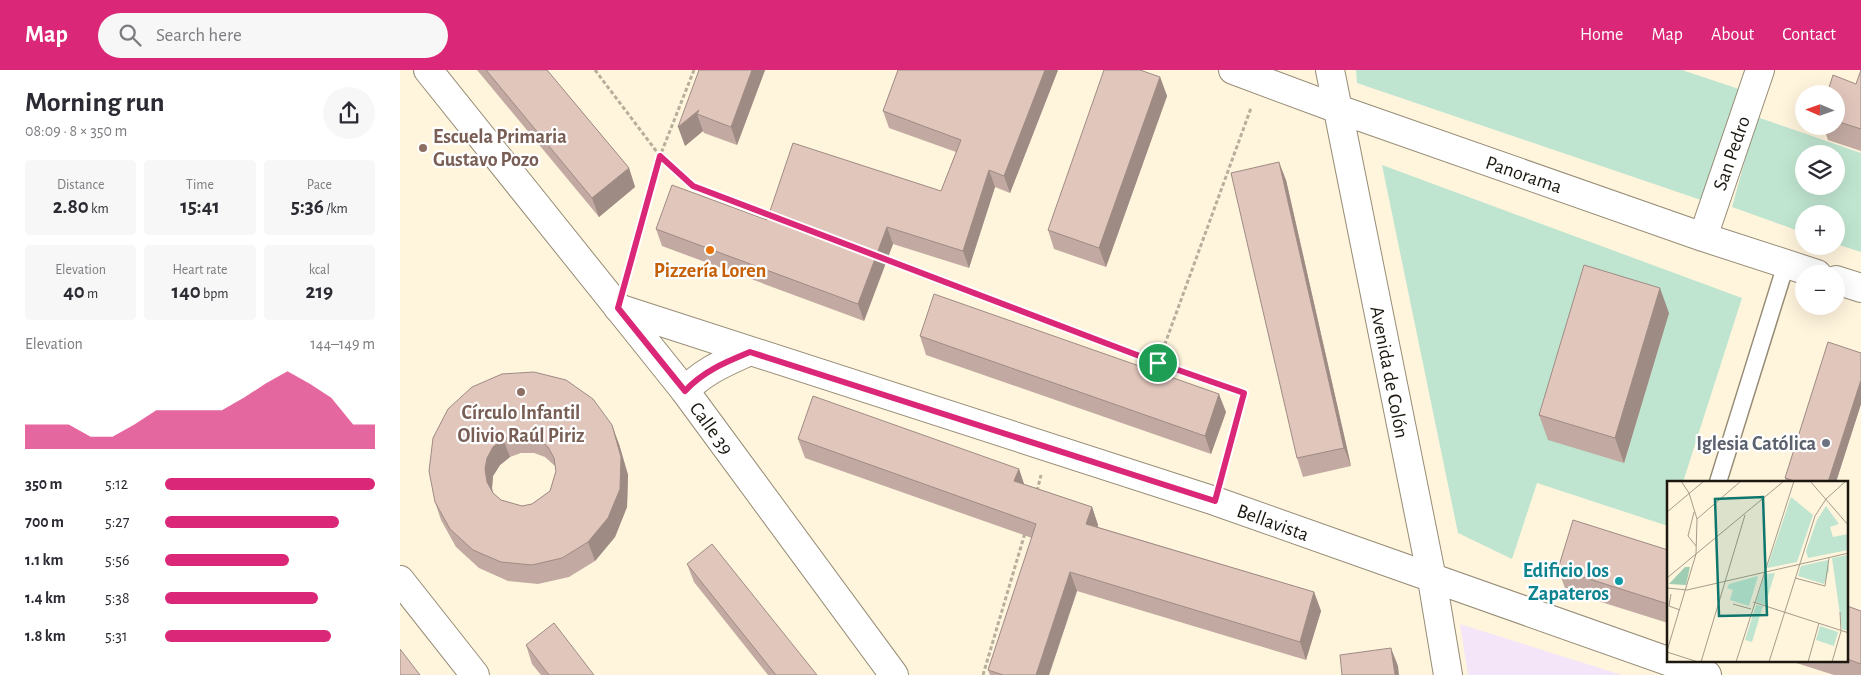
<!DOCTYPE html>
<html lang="en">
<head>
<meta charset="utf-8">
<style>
	:root { --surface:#fff; --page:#f7f7f7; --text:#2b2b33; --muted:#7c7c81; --accent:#db2777 }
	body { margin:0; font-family:"Alegreya Sans",sans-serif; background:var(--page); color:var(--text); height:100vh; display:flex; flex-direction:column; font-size:19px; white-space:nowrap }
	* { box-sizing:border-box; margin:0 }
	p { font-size:16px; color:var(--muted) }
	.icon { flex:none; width:28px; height:28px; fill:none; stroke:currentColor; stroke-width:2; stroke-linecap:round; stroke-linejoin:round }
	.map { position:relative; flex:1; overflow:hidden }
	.details { display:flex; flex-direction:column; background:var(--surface); width:400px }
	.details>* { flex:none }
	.needle { width:32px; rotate:272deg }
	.controls { position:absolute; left:1395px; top:15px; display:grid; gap:10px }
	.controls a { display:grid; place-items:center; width:50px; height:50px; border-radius:50%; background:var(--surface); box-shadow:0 5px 20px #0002; font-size:25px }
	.pin { position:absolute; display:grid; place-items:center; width:42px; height:42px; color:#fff; margin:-21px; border:2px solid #fff; border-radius:50%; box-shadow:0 1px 5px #0007 }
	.round { display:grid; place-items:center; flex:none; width:52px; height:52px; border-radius:26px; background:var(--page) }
	.headline { display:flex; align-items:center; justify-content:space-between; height:85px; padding:0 25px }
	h1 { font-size:28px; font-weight:600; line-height:38px }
	.figures { display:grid; grid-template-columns:repeat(3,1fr); gap:8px; height:85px; padding:5px 25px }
	.figures div { display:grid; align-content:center; border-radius:5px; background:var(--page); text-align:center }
	.figures b { font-size:21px; font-weight:600 }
	.figures small { font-size:14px; font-weight:400 }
	.figures p { font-size:14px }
	.chart { height:140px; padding:10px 25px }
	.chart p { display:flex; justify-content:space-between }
	.chart svg { width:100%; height:90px; margin-top:5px; fill:var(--accent); opacity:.7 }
	ul { padding:0 25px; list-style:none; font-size:16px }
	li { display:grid; grid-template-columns:80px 60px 1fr; align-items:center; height:38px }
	li i { height:12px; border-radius:6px; background:var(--accent) }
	header { display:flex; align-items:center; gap:30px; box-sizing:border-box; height:70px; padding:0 25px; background:var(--accent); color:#fff }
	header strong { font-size:24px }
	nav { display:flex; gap:28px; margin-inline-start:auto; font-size:18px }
	.search { width:350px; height:45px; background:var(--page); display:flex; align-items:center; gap:12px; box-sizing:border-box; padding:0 18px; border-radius:28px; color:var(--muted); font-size:19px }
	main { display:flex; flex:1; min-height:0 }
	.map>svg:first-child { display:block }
	.commercial { fill:#f4e5f8 }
	.green { fill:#bfe5d0; fill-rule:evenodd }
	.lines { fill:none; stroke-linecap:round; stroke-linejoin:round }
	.service-casing { stroke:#968c76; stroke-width:19 }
	.minor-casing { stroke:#968c76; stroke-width:30 }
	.tertiary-casing { stroke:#968c76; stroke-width:30 }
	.secondary-casing { stroke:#968c76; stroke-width:30 }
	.path { stroke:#b7af9c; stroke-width:3; stroke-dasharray:4 2.5; stroke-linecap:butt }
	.service { stroke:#fff; stroke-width:16 }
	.minor { stroke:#fff; stroke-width:28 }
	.tertiary { stroke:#fff; stroke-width:28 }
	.secondary { stroke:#fff; stroke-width:28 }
	.wall { fill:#c2aaa2; fill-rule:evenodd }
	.shaded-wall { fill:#9e8b84 }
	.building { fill:#e1c6bc; stroke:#9e8b84; fill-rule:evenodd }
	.route-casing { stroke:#fff; stroke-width:10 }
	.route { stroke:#db2777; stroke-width:6 }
	.education-dot { fill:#8d6e63; stroke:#fff; stroke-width:2 }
	.food-dot { fill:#e8710a; stroke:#fff; stroke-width:2 }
	.worship-dot { fill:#6b7280; stroke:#fff; stroke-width:2 }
	.culture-dot { fill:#0f9aa8; stroke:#fff; stroke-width:2 }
	.labels { text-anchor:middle; stroke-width:4.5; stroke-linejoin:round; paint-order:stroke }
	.education-label { font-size:20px; font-weight:bold; fill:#785e54; stroke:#fff; text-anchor:start }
	.street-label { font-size:20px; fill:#1c1810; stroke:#fff }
	.food-label { font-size:20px; font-weight:bold; fill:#c56008; stroke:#fff }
	.worship-label { font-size:20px; font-weight:bold; fill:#5b616d; stroke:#fff; text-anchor:end }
	.culture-label { font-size:20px; font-weight:bold; fill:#0d838f; stroke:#fff; text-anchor:end }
	.inset-road { fill:none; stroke:#a49c8a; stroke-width:1 }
	.view { fill:#0f766e; fill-opacity:0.15; stroke:#0f766e; stroke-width:2.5 }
	.inset-edge { fill:none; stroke:#1c1810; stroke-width:2.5 }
</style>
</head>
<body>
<header>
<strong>Map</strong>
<div class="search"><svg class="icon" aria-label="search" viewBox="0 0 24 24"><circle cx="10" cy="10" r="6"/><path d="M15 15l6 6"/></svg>Search here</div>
<nav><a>Home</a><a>Map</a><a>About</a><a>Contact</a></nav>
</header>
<main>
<section class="details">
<div class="headline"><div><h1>Morning run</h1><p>08:09 · 8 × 350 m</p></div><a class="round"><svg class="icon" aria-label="share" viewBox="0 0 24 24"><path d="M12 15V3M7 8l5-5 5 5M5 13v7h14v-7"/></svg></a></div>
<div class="figures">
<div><p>Distance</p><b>2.80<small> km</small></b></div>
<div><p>Time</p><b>15:41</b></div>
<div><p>Pace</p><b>5:36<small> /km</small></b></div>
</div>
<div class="figures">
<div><p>Elevation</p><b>40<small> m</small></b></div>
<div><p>Heart rate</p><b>140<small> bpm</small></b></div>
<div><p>kcal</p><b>219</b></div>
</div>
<div class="chart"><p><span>Elevation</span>144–149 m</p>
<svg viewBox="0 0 160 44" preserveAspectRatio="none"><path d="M0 44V32L10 32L20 32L30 38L40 38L50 32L60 25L70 25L80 25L90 25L100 19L110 12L120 6L130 12L140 19L150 32L160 32V44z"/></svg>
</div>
<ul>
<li><b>350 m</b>5:12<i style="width:100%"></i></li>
<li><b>700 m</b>5:27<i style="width:83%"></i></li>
<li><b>1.1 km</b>5:56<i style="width:59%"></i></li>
<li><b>1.4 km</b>5:38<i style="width:73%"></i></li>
<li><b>1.8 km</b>5:31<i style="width:79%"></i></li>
</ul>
</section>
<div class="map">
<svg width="1461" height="605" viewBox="0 0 1461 605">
	<rect width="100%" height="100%" fill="#fff4dc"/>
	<!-- commercial -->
	<path class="commercial" d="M1060,554L1222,605H1068Z"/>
	<!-- green -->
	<path class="green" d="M956,0H1282L1345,21L1304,131L957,13Z
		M1357,47L1461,83V182L1436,174V144H1404V163L1332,137ZM1404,84H1436V116H1404Z
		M982,95L1342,228L1283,412H1268V456L1137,413L1112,489L1058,463Z"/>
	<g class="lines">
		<!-- service casing -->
		<g class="service-casing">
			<path id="service" d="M1318,412L1386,194"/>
		</g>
		<!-- minor casing -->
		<g class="minor-casing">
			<path id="minor" d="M833,0L938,39L1303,167L1417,204
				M1303,167L1360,0
				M1436,210L1461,218
				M218,238L815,431L1307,605
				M285,321C303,301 326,292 350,281
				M0,510L75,605"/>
		</g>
		<!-- tertiary casing -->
		<g class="tertiary-casing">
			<path id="tertiary" d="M28,0L285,321L494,605"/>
		</g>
		<!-- secondary casing -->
		<g class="secondary-casing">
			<path id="secondary" d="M930,0L1032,509L1048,605"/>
		</g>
		<!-- path -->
		<path class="path" d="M195,0L260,86L293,116L372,146
			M485,189L844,323L822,404
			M228,201L260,86L294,0
			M758,293L851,38
			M637,421L641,405
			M583,605L625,463"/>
		<!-- service -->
		<use href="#service" class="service"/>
		<!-- minor -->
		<use href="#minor" class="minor"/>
		<!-- tertiary -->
		<use href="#tertiary" class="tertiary"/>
		<!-- secondary -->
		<use href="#secondary" class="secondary"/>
	</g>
	<!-- wall -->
	<path class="wall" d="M77,0H147L229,98L235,117L199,147Z
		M299,0H365L337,75L304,63L303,61L285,76Z
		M498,0H658L610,123L595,117L569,198L493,174L464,251L262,176L256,159L367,150L541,121L556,82L489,58L483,41Z
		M1461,0V81L1428,70L1423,56H1436V24L1456,14Z
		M760,7L767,26L706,197L654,179L648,160Z
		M886,110L951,396L903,407L897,388Z
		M1269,243L1224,393L1148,370L1139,345Z
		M520,266L826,342L811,384L526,285Z
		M1461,283V334L1436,412H1386L1385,408Z
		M48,339L219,374L228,405L227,437L215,467L195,491L169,507L138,514L108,511L79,498L56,477L41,450L35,432ZM121,383H134L145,387L155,396L156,401L150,421L132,434L122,436L101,430L93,423L92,418L93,406L100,395L110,387Z
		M398,369L619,399L624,414L692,437L698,455V457L914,522L921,541L906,590L677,521L649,605H590L588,600L632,468L405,388Z
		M1268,480V553L1166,521L1158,499Z
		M287,494L417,605H368L294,512Z
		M1447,536L1461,541V605H1434L1390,591H1447Z
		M126,575L194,605H141L132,594Z"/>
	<!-- shaded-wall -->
	<path class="shaded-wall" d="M352,0H365L337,75L331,57Z
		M645,0H658L610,123L604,106Z
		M760,7L767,26L706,197L699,178Z
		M299,40L297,44L303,61L285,76L278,57Z
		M879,92L886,110L951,396L944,378Z
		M229,98L235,117L199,147L192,128Z
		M589,100L595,117L569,198L563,181Z
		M487,157L493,174L464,251L458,234Z
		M1260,218L1269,243L1224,393L1215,368Z
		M1461,310V334L1436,412H1428Z
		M819,324L826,342L811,384L805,366Z
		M212,355L219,374L228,405L227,437L215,467L195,491L188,472Z
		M103,369L110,387L100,395L93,406L92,418L94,430L87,412L85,399L87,388L93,377Z
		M619,399L625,417L614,411Z
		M692,437L698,455L693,472L686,454Z
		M670,502L677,521L649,605H636Z
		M914,522L921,541L906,590L900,572Z
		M991,578L998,596L999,605H995Z"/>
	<!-- building -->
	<path class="building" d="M86,0H147L229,98L192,128Z
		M299,0H352L331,57L297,44L299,40L278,57Z
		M498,0H645L604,106L589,100L563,181L487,157L458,234L256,159L272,115L367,150L393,73L541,121L561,70L483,41Z
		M704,0H740L760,7L699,178L648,160Z
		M1461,0V59L1436,51V24H1427L1433,5L1456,14Z
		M879,92L944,378L897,388L831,103Z
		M1184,195L1260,218L1215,368L1139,345Z
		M534,224L819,324L805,366L520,266Z
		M1428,272L1461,283V310L1428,412H1398L1385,408Z
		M134,302L166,310L193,329L212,355L221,387L220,419L208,448L188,472L162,488L132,495L101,492L73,480L50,459L35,432L29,401L33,368L48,339L72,317L102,304ZM115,364L127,365L138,369L148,377L154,388L156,401L150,421L132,434L122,436L101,430L93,423L87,412L85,399L87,388L93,377L103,369Z
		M413,326L619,399L614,411L692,437L686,454L914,522L900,572L670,502L636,605H603L588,600L636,454L398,369Z
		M1173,450L1268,480V534L1158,499Z
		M312,474L417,605H376L287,494Z
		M1447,536L1461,541V594L1447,589Z
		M154,553L194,605H149L126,575Z
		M991,578L995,605H942L940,585Z
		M0,579L20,605H0Z"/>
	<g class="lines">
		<!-- route casing -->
		<g class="route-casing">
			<path id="route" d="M260,86L293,116L758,293L844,323L815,431L350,282C326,292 303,301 285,321L218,238Z"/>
		</g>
		<!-- route -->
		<use href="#route" class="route"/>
	</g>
	<!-- markers -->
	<g class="education-dot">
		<circle cx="23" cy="78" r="5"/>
		<circle cx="121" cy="322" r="5"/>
	</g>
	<circle class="food-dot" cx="310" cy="180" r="5"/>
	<circle class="worship-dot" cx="1426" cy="373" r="5"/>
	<circle class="culture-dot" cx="1219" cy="511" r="5"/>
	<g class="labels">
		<!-- education labels -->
		<g class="education-label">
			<text x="33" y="73">Escuela Primaria<tspan x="33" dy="23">Gustavo Pozo</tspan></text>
			<text x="121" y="349" text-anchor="middle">Círculo Infantil<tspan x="121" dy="23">Olivio Raúl Piriz</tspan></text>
		</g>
		<!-- street labels -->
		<g class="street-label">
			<text transform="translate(1331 83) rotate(-71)" y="7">San Pedro</text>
			<text transform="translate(1124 104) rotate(19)" y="7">Panorama</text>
			<text transform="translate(990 302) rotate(79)" y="7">Avenida de Colón</text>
			<text transform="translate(312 358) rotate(54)" y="7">Calle 39</text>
			<text transform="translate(873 452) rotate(20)" y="7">Bellavista</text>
		</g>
		<!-- food labels -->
		<g class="food-label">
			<text x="310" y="207">Pizzería Loren</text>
		</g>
		<!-- worship labels -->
		<g class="worship-label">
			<text x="1416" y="380">Iglesia Católica</text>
		</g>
		<!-- culture labels -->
		<g class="culture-label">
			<text x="1209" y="507">Edificio los<tspan x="1209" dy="23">Zapateros</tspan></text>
		</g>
	</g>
	<!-- overview -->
	<g transform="translate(1267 411)">
		<rect width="181" height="181" fill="#fff4dc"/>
		<path d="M124,16L146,34L130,81L100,87ZM159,25L172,43L163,46L166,56L181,53V69L141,77L139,70L150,39ZM181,74V150L175,148L165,77ZM161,79L162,89L157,103L131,95L134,85ZM108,92L98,124L89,121L98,93ZM91,95L82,125L63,119L66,109L60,107L62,103ZM89,124L96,125L85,161L78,159ZM153,145L171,151L167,165L149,159Z" fill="#bfe5d0"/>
		<path d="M18,86H23L19,104L2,103Z" fill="#9ecdb3"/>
		<path class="inset-road" d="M143,0L182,45M0,31L37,0M27,31L21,55L29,65M30,38L74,0M0,97L117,0M128,97L158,105L162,77M0,107L20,109L182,72M4,113L2,125L13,129M86,121L182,152M66,123L84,128M0,170L29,73L30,38L22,12L14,0M0,171L31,181M34,181L78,34M69,181L127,0M102,181L148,35L159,18L179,0M141,181L152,142M165,181L174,150L173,131"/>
		<path class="view" d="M96,16L100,134L52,135L48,18Z"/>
		<rect width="181" height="181" class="inset-edge"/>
	</g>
</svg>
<div class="controls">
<a><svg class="needle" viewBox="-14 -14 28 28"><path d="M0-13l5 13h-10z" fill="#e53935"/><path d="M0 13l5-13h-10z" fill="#7c7c81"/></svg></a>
<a><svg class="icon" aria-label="layers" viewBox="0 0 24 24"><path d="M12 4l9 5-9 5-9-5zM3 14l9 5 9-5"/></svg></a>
<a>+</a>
<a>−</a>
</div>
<div class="pin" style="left:758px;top:293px;background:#1e9e55"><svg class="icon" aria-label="arrive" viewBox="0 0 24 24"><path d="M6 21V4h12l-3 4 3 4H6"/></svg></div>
</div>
</main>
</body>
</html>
